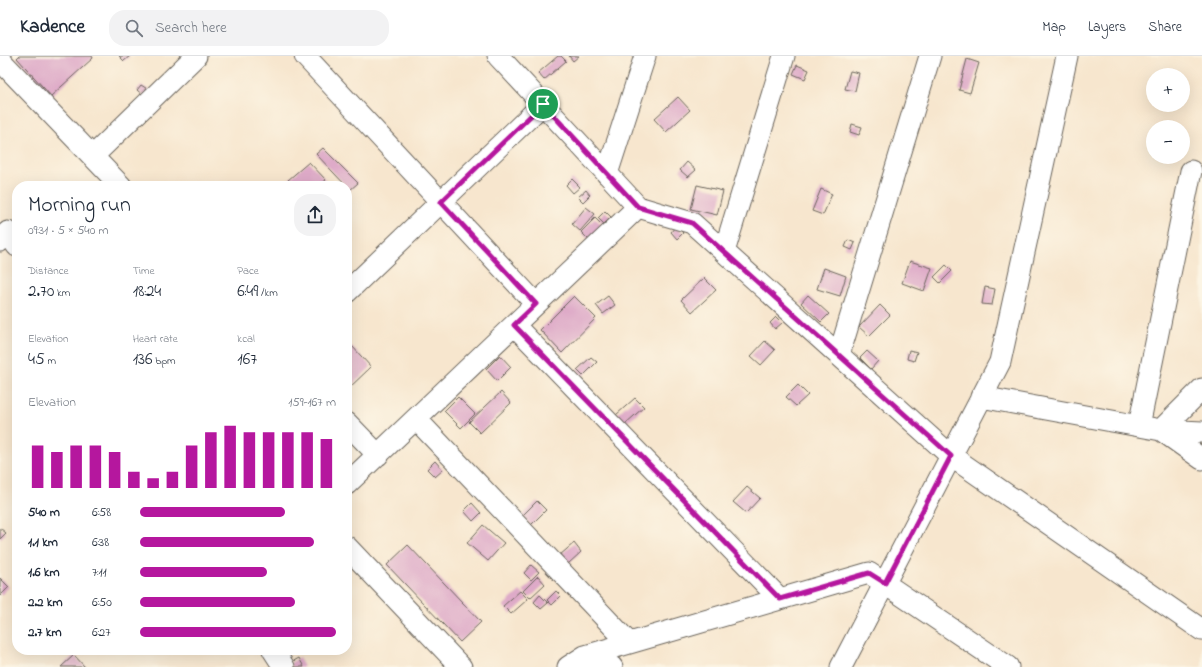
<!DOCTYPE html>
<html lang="en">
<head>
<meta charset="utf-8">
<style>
	:root { --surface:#fff; --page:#f2f2f3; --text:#1f2937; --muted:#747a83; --line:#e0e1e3; --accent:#b5179e }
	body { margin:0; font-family:"Indie Flower",sans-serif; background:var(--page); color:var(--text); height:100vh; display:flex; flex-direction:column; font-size:15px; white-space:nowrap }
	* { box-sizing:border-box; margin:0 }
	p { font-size:13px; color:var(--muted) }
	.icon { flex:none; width:22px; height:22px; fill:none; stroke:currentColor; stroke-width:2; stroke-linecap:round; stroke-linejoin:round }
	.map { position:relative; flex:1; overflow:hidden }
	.side { position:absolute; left:12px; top:125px; width:340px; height:474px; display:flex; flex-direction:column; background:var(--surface); border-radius:16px; box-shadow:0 4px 16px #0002 }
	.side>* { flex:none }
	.controls { position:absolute; left:1146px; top:12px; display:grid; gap:8px }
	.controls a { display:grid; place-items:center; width:44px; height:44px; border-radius:50%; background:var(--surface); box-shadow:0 4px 16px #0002; font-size:20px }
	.pin { position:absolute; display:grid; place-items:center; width:34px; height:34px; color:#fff; margin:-17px; border:2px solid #fff; border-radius:50%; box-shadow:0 1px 4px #0007 }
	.round { display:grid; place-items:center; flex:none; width:42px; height:42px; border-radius:16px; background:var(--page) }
	.summary { display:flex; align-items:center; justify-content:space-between; height:68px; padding:0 16px }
	h1 { font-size:22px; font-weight:600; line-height:30px }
	.stats { display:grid; grid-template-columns:repeat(3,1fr); gap:6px; height:68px; padding:4px 16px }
	.stats div { display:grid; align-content:center }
	.stats b { font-size:17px; font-weight:600 }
	.stats small { font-size:11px; font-weight:400 }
	.stats p { font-size:11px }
	.chart { height:112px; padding:8px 16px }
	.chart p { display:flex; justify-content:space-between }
	.chart svg { width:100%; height:72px; margin-top:4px; stroke:var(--accent); stroke-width:6 }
	ul { padding:0 16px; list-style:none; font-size:13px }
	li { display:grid; grid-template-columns:64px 48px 1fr; align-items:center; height:30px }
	li i { height:10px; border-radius:5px; background:var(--accent) }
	header { display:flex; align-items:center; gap:24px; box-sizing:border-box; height:56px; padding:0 20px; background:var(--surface); border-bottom:1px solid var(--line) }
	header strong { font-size:19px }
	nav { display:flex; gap:22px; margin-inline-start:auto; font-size:14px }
	.search { width:280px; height:36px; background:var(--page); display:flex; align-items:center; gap:10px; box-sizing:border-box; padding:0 14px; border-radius:16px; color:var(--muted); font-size:15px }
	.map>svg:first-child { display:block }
	.building { fill:#deaac8 }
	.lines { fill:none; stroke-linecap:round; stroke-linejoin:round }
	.minor-casing { stroke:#69635a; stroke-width:23 }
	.minor { stroke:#fff; stroke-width:21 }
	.route-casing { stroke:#fff; stroke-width:8 }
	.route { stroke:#b5179e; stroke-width:5 }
</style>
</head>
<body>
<header>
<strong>Kadence</strong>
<div class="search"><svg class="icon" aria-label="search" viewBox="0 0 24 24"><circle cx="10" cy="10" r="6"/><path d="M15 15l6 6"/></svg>Search here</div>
<nav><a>Map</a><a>Layers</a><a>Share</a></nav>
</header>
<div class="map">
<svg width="1202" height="611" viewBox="0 0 1202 611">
	<rect width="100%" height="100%" fill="#fcf5e5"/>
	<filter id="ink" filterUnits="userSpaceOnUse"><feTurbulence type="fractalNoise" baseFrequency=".025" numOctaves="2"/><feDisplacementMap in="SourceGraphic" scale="8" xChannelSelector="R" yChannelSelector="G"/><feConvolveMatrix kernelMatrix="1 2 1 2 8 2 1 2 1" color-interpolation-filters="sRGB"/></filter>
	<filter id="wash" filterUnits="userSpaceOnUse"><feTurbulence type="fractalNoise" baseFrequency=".012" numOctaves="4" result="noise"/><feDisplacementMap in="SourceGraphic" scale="16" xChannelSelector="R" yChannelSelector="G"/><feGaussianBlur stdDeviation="0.9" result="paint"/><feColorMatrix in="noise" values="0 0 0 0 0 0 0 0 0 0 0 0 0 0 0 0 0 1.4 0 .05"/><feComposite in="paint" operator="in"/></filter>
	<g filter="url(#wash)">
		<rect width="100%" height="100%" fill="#f7e6ce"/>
		<g id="blocks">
			<!-- building -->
			<path class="building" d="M19,0H92L93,2L51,40L17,2Z
				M119,0H130L124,5Z
				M558,0H561L566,5L544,24L538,17Z
				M569,0H579L573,5Z
				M967,3L979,7L970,37L959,34Z
				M797,9L809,14L805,23L793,18Z
				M850,15L859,17L855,35L845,33Z
				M141,29L149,34L145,41L137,34Z
				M678,41L690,54L666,76L654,63Z
				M852,68L862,71L859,79L850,76Z
				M323,92L358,127L350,134L316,98Z
				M309,106L326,124L319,130H294L288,124Z
				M687,106L696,114L688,121L680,114Z
				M572,123L580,131L573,137L566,129Z
				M697,129L723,135L717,159L691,153Z
				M821,133L832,138L823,159L812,155Z
				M586,134L590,139L583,146L578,141Z
				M586,151L595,158L580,175L572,168Z
				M605,155L611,161L604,168L598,162Z
				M595,162L603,170L589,184L581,176Z
				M676,170L683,177L677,183L671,176Z
				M848,184L855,187L852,194L845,191Z
				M910,205L932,212L924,235L902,227Z
				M946,209L952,215L940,227L934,221Z
				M824,212L846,220L840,240L817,233Z
				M704,222L716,234L692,256L681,244Z
				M985,231L995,233L992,249L982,248Z
				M808,239L829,258L821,266L801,247Z
				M574,240L596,262L562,297L540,274Z
				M608,240L615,249L603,258L596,249Z
				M880,249L890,259L869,280L859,271Z
				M776,261L782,267L775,273L770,267Z
				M765,285L775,294L761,309L751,300Z
				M352,290L371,311L347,334V295Z
				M909,294L917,296L914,305L907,303Z
				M867,295L878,305L871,313L860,302Z
				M500,299L511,311L497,325L486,313Z
				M591,301L597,306L583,320L577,314Z
				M798,329L808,339L796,350L786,341Z
				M501,336L511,347L480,377L469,366Z
				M458,341L475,358L461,372L444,355Z
				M635,342L644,351L625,368L616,359Z
				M435,405L443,414L435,421L427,413Z
				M747,431L760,442L746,457L733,446Z
				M537,445L546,454L531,469L522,460Z
				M472,447L481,457L473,465L464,455Z
				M483,469L504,487L488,505L467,487Z
				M0,472L6,477L0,483Z
				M574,487L581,496L568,508L560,499Z
				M408,489L481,566L460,586L387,509Z
				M531,509L539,516L531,524L524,517Z
				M538,520L545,528L530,542L523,535Z
				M0,522L9,531L0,540Z
				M520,535L528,543L511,558L503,550Z
				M556,535L561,540L552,549L547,544Z
				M540,539L548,547L541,553L534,546Z
				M74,599L85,611H61Z
				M299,602L304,611H292L290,607Z"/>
		</g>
	</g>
	<g filter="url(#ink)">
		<use href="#blocks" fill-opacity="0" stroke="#69635a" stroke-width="1"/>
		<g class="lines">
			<!-- minor casing -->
			<g class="minor-casing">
				<path id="minor" d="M305,0L536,248
					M498,0L638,151L692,167L951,400L1202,574
					M0,4L121,130
					M93,100L196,0
					M607,118L645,0
					M0,185L8,176L17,190
					M724,196L784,0
					M347,236L543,48
					M514,269L780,543
					M839,299L930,0
					M1202,333L1161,374L1202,403
					M981,341L1161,374L1202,376
					M416,363L629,587
					M347,367L378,399
					M1139,370L1191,115
					M347,428L638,151
					M347,491L461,611
					M273,594L284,611
					M585,600L612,611
					M568,611L585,600L869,517L1008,611
					M841,611L1000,306L1067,0"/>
			</g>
			<!-- minor -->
			<use href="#minor" class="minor"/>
		</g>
	</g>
	<g class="lines" filter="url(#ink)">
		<!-- route casing -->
		<g class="route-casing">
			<path id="route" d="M543,48L638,151L692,167L951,400L885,527L869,517L780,543L514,269L536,248L441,146Z"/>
		</g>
		<!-- route -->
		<use href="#route" class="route"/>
	</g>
</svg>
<div class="controls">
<a>+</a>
<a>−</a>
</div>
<div class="pin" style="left:543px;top:48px;background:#1e9e55"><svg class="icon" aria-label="arrive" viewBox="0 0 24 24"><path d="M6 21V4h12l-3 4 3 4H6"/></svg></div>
<section class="side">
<div class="summary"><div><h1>Morning run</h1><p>09:31 · 5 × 540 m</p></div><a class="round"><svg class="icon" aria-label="share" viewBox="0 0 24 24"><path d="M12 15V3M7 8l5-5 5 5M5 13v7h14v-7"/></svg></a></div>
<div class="stats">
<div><p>Distance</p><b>2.70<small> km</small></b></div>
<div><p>Time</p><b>18:24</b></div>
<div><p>Pace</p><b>6:49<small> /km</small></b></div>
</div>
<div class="stats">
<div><p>Elevation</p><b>45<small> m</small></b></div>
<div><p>Heart rate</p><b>136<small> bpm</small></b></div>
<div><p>kcal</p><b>167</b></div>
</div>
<div class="chart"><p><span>Elevation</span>159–167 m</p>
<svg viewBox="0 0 160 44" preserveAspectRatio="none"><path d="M5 44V18M15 44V22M25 44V18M35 44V18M45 44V22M55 44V34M65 44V38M75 44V34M85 44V18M95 44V10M105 44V6M115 44V10M125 44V10M135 44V10M145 44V10M155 44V14"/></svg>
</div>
<ul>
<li><b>540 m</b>6:58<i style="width:74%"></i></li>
<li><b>1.1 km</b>6:38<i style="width:89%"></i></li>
<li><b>1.6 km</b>7:11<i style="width:65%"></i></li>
<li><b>2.2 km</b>6:50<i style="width:79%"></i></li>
<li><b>2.7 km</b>6:27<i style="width:100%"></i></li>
</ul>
</section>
</div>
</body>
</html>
